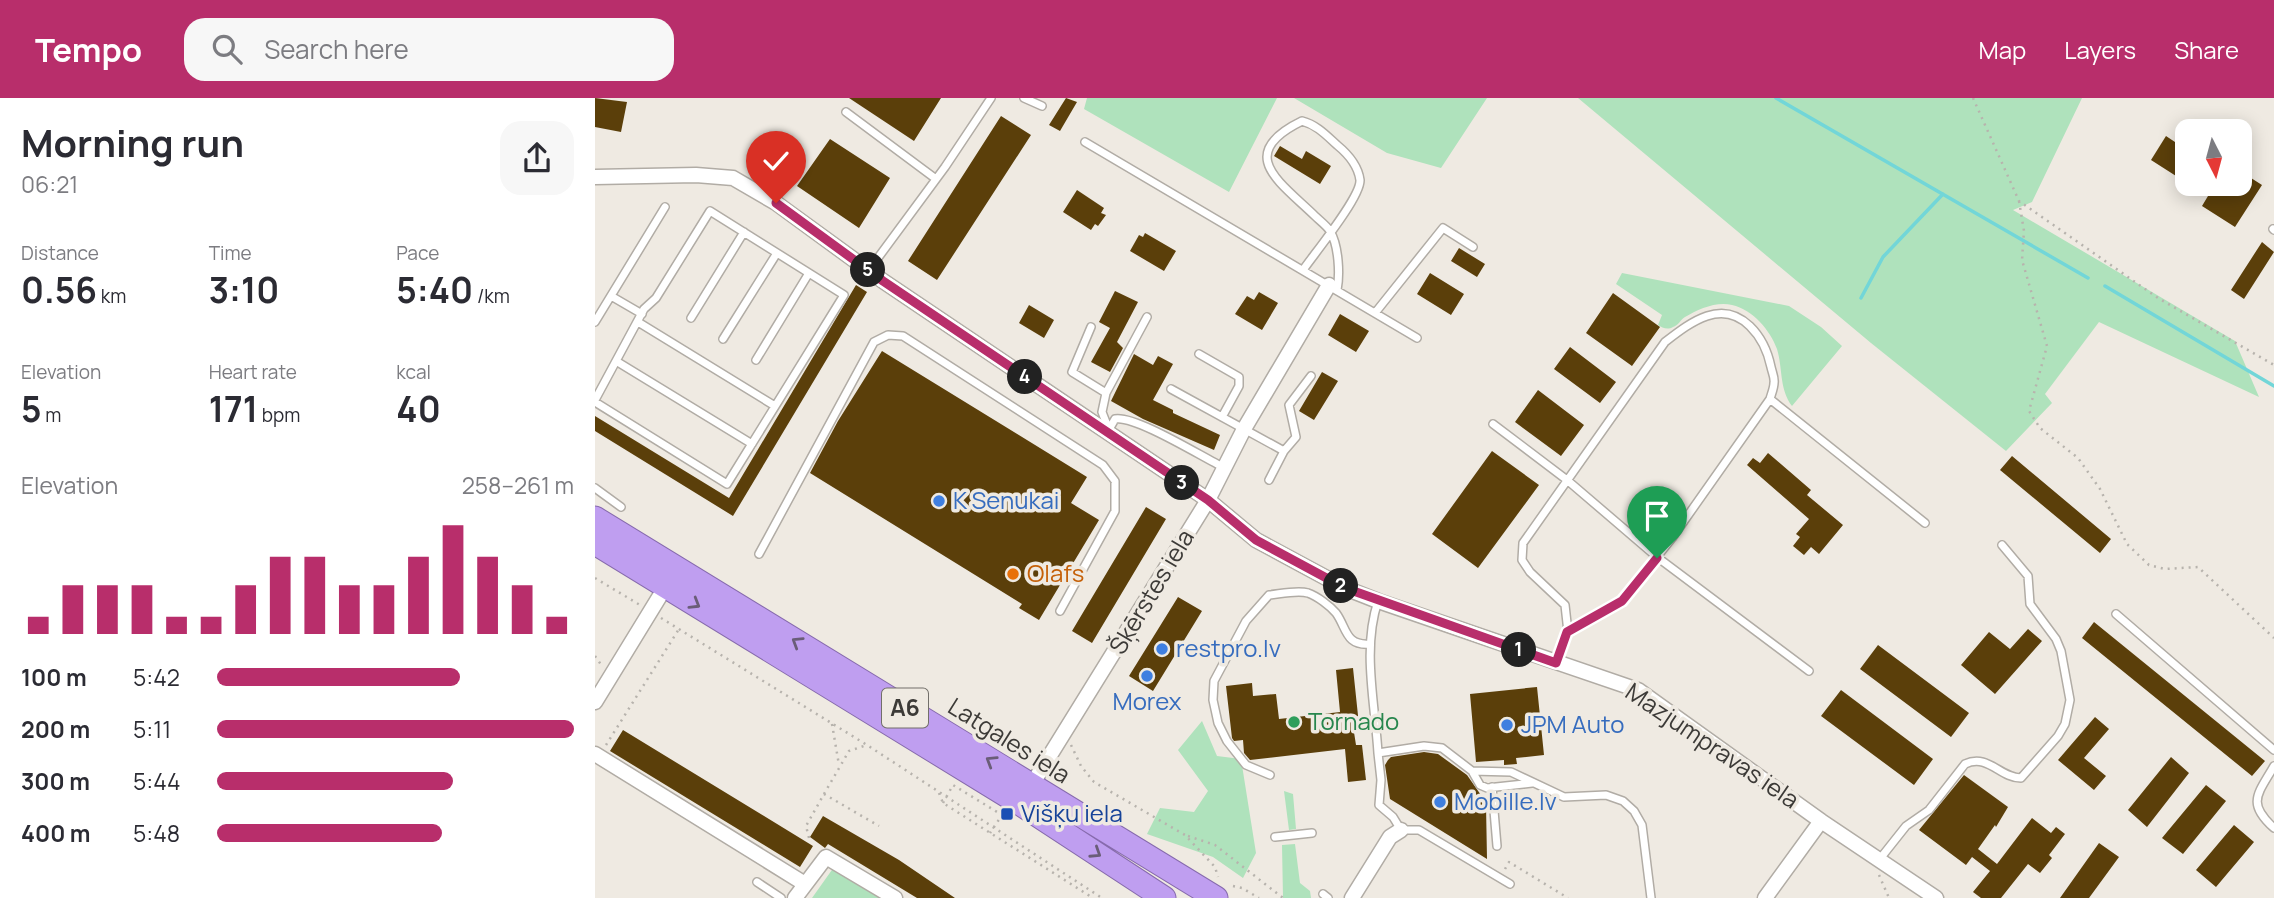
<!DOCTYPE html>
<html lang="en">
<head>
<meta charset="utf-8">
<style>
	:root { --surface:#fff; --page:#f7f7f7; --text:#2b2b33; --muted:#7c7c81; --accent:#b82e6b }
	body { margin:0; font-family:Manrope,sans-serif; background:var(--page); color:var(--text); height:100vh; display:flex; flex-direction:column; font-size:26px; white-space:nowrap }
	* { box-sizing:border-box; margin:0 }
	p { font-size:23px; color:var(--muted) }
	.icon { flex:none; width:38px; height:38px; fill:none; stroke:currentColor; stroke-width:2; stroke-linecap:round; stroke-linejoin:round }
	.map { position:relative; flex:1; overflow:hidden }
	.sheet { display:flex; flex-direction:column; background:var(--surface); width:595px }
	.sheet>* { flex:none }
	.needle { width:46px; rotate:174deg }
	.controls { position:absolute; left:1580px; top:21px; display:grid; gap:14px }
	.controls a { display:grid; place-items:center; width:77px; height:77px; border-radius:14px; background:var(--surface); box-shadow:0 4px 18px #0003; font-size:35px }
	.pin { position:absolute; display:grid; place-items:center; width:60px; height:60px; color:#fff; margin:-72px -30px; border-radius:50% 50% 50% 0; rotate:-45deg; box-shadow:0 0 7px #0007 }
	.pin .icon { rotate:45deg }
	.km { position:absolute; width:35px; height:35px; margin:-18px; border-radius:50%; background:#222; color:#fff; font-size:19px; line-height:35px; text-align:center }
	.round { display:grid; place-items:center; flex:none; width:74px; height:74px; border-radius:21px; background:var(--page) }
	.headline { display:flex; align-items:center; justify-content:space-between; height:119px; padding:0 21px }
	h1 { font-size:38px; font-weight:700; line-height:52px }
	.figures { display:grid; grid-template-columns:repeat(3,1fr); gap:10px; height:119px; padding:7px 21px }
	.figures div { display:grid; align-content:center }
	.figures b { font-size:35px; font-weight:700 }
	.figures small { font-size:19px; font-weight:400 }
	.figures p { font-size:19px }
	.chart { height:196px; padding:14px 21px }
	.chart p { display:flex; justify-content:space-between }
	.chart svg { width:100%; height:126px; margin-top:7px; stroke:var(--accent); stroke-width:6 }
	ul { padding:0 21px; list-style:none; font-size:23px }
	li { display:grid; grid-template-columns:112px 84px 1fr; align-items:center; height:52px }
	li i { height:18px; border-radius:9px; background:var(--accent) }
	header { display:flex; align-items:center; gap:42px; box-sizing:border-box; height:98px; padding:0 35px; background:var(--accent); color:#fff }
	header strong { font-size:33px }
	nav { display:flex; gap:38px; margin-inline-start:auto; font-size:24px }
	.search { width:490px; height:63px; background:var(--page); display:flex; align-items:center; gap:18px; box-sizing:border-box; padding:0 24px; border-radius:21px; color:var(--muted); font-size:26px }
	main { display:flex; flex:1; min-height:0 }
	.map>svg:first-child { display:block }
	.green { fill:#afe2bc }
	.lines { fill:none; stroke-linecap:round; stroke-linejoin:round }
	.stream { stroke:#72d6d8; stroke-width:3.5 }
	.building { fill:#5b3f0a }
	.service-casing { stroke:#b1aca5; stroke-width:10 }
	.minor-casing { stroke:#b1aca5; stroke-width:17 }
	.trunk-casing { stroke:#876bad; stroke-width:25 }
	.path { stroke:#b7b3ad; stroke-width:2.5; stroke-dasharray:2 5; stroke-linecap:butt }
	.service { stroke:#fff; stroke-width:7 }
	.minor { stroke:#fff; stroke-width:14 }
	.trunk { stroke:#bf9ef0; stroke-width:23 }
	.oneway { stroke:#6a5d78 }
	.route-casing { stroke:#fff; stroke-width:14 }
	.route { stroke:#b82e6b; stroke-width:9 }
	.shop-dot { fill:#3f7fe0; stroke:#efeae2; stroke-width:2.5 }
	.food-dot { fill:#e8710a; stroke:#efeae2; stroke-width:2.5 }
	.leisure-dot { fill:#2e9e5b; stroke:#efeae2; stroke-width:2.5 }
	.transit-dot { fill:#1a4fb4; stroke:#efeae2; stroke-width:2.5 }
	.labels { text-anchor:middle; stroke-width:7; stroke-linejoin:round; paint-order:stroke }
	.shield { fill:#efeae2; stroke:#726f6a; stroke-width:2 }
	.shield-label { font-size:23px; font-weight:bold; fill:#3c3a37 }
	.shop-label { font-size:24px; fill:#366cbe; stroke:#efeae2; text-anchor:start }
	.food-label { font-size:24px; fill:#c56008; stroke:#efeae2; text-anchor:start }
	.street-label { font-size:24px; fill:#3c3a37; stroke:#efeae2 }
	.leisure-label { font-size:24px; fill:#27864d; stroke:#efeae2; text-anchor:start }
	.transit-label { font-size:24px; fill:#164399; stroke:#efeae2; text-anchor:start }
</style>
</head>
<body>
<header>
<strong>Tempo</strong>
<div class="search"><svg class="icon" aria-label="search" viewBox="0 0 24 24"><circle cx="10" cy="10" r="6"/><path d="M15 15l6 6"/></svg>Search here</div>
<nav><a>Map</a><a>Layers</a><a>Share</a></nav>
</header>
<main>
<section class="sheet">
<div class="headline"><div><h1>Morning run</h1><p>06:21</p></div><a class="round"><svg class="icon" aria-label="share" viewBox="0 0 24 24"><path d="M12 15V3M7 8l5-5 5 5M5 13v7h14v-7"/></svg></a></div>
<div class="figures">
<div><p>Distance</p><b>0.56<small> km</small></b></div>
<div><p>Time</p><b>3:10</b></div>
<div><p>Pace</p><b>5:40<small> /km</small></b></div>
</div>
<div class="figures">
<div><p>Elevation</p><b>5<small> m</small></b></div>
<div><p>Heart rate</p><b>171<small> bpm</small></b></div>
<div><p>kcal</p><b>40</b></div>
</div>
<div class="chart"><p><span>Elevation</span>258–261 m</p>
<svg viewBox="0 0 160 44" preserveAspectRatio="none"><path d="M5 44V38M15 44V27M25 44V27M35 44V27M45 44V38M55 44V38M65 44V27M75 44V17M85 44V17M95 44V27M105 44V27M115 44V17M125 44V6M135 44V17M145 44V27M155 44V38"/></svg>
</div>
<ul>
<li><b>100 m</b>5:42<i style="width:68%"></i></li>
<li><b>200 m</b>5:11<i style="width:100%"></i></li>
<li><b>300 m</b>5:44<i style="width:66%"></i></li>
<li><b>400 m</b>5:48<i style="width:63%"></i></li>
</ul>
</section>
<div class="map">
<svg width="1679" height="800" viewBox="0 0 1679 800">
	<rect width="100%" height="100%" fill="#efeae2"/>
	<!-- green -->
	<path class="green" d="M492,0H682L634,94L489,11Z
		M699,0H892L846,70L792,55Z
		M983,0H1487L1437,104L1418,112L1640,243L1664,299L1504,224L1450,296L1457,305L1411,353L1276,245Z
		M1027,175L1194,208L1226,229L1247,248L1197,308C1184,290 1188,271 1182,251C1175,232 1158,212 1137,207C1122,203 1103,211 1090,219C1086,221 1083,228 1078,229C1073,232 1067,230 1063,227L1067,217L1021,186Z
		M607,623L622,658L646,661L661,755L648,780L618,759L552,736L565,710L599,714L613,693L583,652Z
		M689,693L698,696L701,731L694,732Z
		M700,746L705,785L715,793L716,800H688L687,747Z
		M239,769L292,800H217Z"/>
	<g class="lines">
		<!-- stream -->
		<path class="stream" d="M1181,0L1493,180
			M1510,188L1679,288
			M1266,200L1288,159L1348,96"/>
	</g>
	<!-- building -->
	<path class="building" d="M0,0L32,4L26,34L0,29Z
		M254,0H346L319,43Z
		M471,0L482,4L465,33L454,27Z
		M406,18L436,37L342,182L313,163Z
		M1571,38L1592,52V85L1556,62Z
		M235,41L295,80L264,130L202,88Z
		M685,48L707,61L711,53L736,68L725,86L679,58Z
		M1645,73L1667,87L1640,129L1607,108L1613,98L1593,86H1645Z
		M482,92L509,110L506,115L511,117L503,128L500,126L496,132L468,114Z
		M550,135L581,153L569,173L535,153L544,137L548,139Z
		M1667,144L1679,154L1649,201L1636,192Z
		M864,150L890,166L882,179L856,163Z
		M835,175L869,196L856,217L822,196Z
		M261,187L272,194L138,418L0,333V318L134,400Z
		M520,193L543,204L522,244L528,250L515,274L496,264L515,230L504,224Z
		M664,194L683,205L667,232L640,216L652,198L659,202Z
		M1018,195L1065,229L1037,268L991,235Z
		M434,207L459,222L449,240L424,225Z
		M745,216L774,233L761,254L733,237Z
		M975,249L1021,284L1005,305L959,271Z
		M287,253L492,379L476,405L504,422L444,522L424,510L427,506L215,375L243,323Z
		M539,256L558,267L563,258L578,266L558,302L578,312V315L625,337L619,352L548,321L516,303Z
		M727,274L743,283L719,322L704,313Z
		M943,292L989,327L966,358L920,324Z
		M897,353L944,387L883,470L837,436Z
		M1173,355L1216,392L1212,397L1248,427L1224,456L1216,449L1209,457L1198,448L1205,439L1201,436L1214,421L1152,367L1158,360L1165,365Z
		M1417,358L1516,441L1505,455L1405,372Z
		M551,409L571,421L497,545L477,533Z
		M583,499L607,513L558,593L534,578Z
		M1499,524L1670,663L1657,678L1487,540Z
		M1433,531L1447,543L1400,596L1366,567L1394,534L1415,551Z
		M1283,547L1374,615L1356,639L1265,571Z
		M758,570L764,627L758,628L761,647H767L771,682L753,684L750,651L655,662L649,655L648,642L639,643L637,640L631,588L657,585L658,598L681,596L684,621L745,614L741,572Z
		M942,589L949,657L921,660L922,666L909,667V662L881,664L875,596Z
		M1246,592L1338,661L1319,687L1226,618Z
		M1500,619L1514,631L1489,660L1511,678L1499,692L1463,662Z
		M28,632L218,748L205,769L15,653Z
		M829,654L843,656L872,677L888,700L891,707L892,761L795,701L790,667L793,662L796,659Z
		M1576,659L1594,675L1552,729L1533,712Z
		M1369,677L1413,709L1401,729L1400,727L1383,751L1402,766L1437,720L1456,735L1461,729L1470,736L1454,757L1457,760L1445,775L1433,766L1406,800H1386L1378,794L1395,773L1377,759L1371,767L1324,732Z
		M1611,687L1631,703L1588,756L1567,740Z
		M228,718L304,762L360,800H322L233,746L230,750L215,739Z
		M1639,727L1659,744L1621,789L1601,772Z
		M1504,745L1524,759L1494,800H1465Z"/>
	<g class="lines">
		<!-- service casing -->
		<g class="service-casing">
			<path id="service" d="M429,0L447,8
				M251,14L341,81
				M490,44L822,240
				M1678,131L1679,132
				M274,172L350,69L396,0
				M708,172C719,156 766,99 765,82C763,67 753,56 742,47C731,37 722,27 707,23C639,56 685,84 720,118C724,122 732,128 735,133C744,148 745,177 742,192
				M16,198L47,216
				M780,215L848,130L878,149
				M96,220L149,134
				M0,224L70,109
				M43,224L180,308
				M496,229L477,274L511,295
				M128,241L182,155
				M604,256L644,279V288L627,319
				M161,262L214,175
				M21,263L157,346
				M576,291L689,353L674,382
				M1175,301L1330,425
				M0,302L49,211L61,200L115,113L249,197L132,386L0,304
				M898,326L972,382L1062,459L1214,573
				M514,332L507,314L511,295L552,219
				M512,335L520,321C540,317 607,359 628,369
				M689,353L701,339L694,307L716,278
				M0,390L26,409
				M164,456L279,244L293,237L308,238L508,367L520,383V413L465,513
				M783,503C767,551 780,605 783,655
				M1521,516L1679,652
				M962,564L973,534L1027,503L1077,440L1175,301C1176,297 1179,290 1179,285C1180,280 1177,274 1176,269C1170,240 1147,206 1112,218C1097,223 1083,234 1070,244L928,445L927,462L935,474L970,507L973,534
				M1679,668C1663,696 1651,705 1679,730
				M877,673L885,687L892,690L937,685
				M675,677L651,667L632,643L623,625L618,602L619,583L651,523L674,497C685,496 702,492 713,495C722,498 735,508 741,515C752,530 750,548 775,546
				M897,689L902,748
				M680,739L717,735
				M1284,762L1311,728L1334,712L1370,666C1393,655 1405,680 1426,680L1463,638L1470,626L1475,602L1466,553L1461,541L1435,506L1433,478L1407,447
				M162,784L186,800
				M915,786L824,732H806L798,719L784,707L786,682L783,655L829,648L847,650L877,673L916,674L969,699L1011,697L1028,703L1039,713L1047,727L1056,800
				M728,796L733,800"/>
		</g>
		<!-- minor casing -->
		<g class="minor-casing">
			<path id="minor" d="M0,79L101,77L138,80L181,105L288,183L613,402L661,442L750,490L783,503L1043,592L1226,723L1341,800
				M0,604L71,488
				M0,656L210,786
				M436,688L613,402L649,331L734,187
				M200,800L231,759L300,800
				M757,800L795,739L806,732
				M1170,800L1226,723"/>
		</g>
		<!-- trunk casing -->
		<g class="trunk-casing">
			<path id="trunk" d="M0,420L621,800
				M0,445L424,705L569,800"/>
		</g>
		<!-- path -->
		<path class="path" d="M1378,0L1424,103L1563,200L1679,267
			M1424,103L1429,133L1427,162L1452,248L1434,313L1445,330L1483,360L1505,391L1532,446L1554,467L1570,471L1603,469L1679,540
			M0,480L45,507
			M66,520L272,647L507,800
			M0,558L7,568
			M237,626L244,667
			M11,647L84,531
			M476,647L486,668L499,684L590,737L620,769L623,779
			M344,695L348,705L498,800
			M229,696L254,653L272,647
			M348,705L358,687L407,717L395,735
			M593,738L620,747L688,800
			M214,740L211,728L229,696L284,728
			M910,771L914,764L973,800
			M1284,777L1294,800
			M638,788L647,790L664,800"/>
		<!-- service -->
		<use href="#service" class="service"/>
		<!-- minor -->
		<use href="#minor" class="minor"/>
		<!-- trunk -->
		<use href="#trunk" class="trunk"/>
	</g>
	<!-- one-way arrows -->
	<defs><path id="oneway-chevron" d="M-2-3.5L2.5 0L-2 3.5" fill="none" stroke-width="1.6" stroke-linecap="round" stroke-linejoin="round" transform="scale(1.75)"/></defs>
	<g class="oneway">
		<use href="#oneway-chevron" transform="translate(100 506) rotate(31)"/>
		<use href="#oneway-chevron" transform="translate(202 544) rotate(-148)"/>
		<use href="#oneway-chevron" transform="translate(396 663) rotate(-148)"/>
		<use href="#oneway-chevron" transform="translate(501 755) rotate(33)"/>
	</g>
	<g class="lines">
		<!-- route casing -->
		<g class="route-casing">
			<path id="route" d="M181,105L288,183L613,402L661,442L750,490L961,565L972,534L1027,503L1062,460"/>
		</g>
		<!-- route -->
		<use href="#route" class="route"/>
	</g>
	<!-- markers -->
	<g class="shop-dot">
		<circle cx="344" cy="403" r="7"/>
		<circle cx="567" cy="551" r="7"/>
		<circle cx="552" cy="578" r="7"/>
		<circle cx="912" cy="627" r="7"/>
		<circle cx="845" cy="704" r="7"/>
	</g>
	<circle class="food-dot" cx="418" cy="476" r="7"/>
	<circle class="leisure-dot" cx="699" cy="624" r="7"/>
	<rect class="transit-dot" x="405" y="709" width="14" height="14" rx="3.5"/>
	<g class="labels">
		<!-- shield labels -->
		<rect class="shield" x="287" y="590.5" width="46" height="39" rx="5"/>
		<g class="shield-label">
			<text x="310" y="618">A6</text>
		</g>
		<!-- shop labels -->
		<g class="shop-label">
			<text x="358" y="411">K Senukai</text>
			<text x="581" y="559">restpro.lv</text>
			<text x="552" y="612" text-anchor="middle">Morex</text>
			<text x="926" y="635">JPM Auto</text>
			<text x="859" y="712">Mobille.lv</text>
		</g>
		<!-- food labels -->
		<g class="food-label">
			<text x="432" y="484">Olafs</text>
		</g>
		<!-- street labels -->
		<g class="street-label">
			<text transform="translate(557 494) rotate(-59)" y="8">Šķērstes iela</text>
			<text transform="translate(414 643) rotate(32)" y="8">Latgales iela</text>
			<text transform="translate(1117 648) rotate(34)" y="8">Mazjumpravas iela</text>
		</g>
		<!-- leisure labels -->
		<g class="leisure-label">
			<text x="713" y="632">Tornado</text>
		</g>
		<!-- transit labels -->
		<g class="transit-label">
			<text x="426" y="724">Višķu iela</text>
		</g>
	</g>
</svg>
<div class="controls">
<a><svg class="needle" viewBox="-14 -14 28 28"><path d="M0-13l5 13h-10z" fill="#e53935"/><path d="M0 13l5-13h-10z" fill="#7c7c81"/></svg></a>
</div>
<div class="pin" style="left:1062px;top:460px;background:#1e9e55"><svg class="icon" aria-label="arrive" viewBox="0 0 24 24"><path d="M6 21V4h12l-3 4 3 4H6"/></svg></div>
<div class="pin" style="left:181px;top:105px;background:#d93025"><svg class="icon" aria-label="check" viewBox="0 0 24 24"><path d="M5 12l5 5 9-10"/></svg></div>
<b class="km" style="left:924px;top:552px">1</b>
<b class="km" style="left:746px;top:488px">2</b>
<b class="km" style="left:587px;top:385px">3</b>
<b class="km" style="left:430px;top:279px">4</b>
<b class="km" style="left:273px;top:172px">5</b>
</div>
</main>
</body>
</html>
